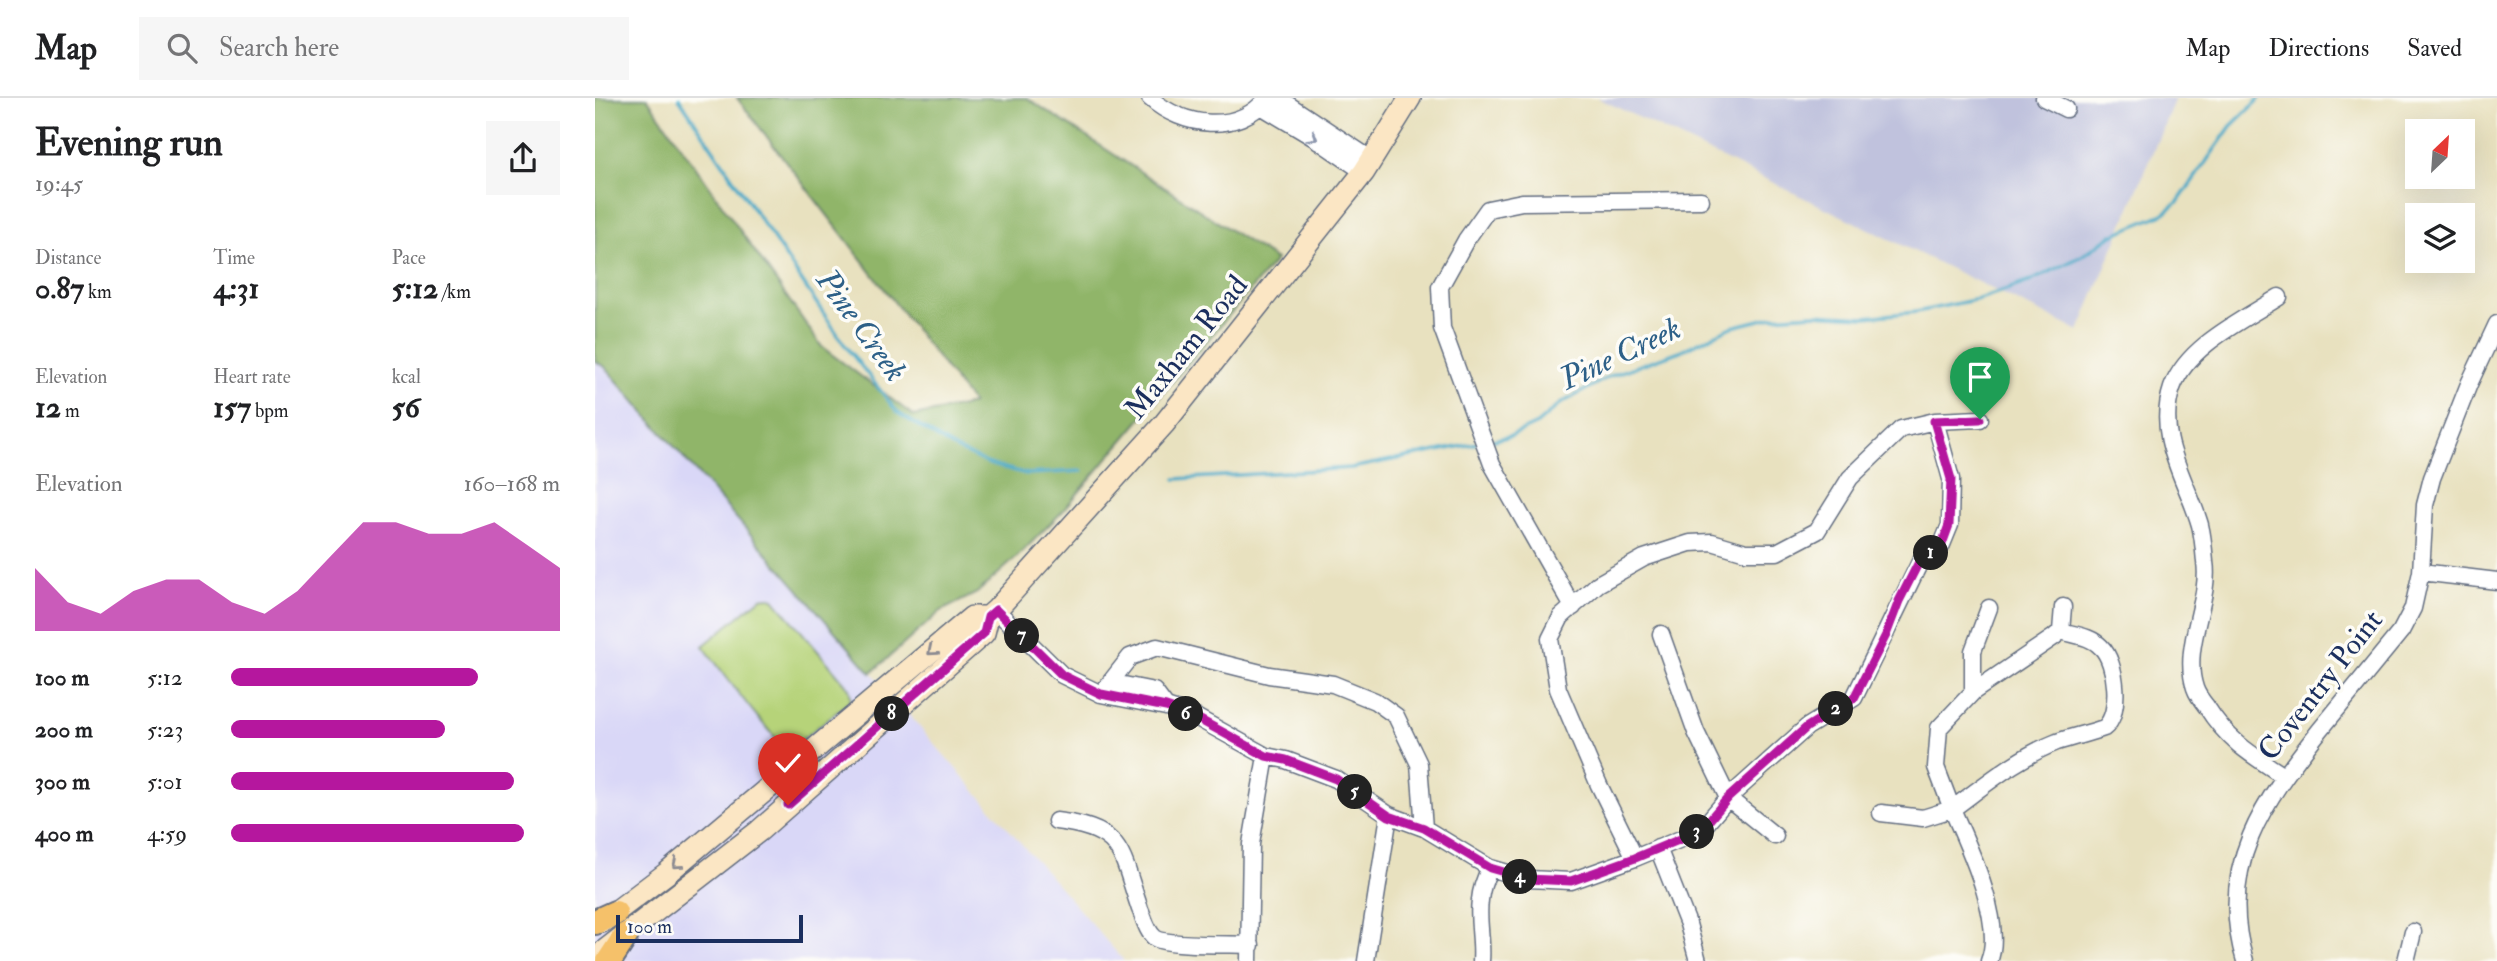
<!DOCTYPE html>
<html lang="en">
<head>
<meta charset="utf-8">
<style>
	:root { --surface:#fff; --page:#f6f6f6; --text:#202124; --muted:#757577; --line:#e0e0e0; --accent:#b5179e }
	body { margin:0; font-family:"IM FELL Double Pica",serif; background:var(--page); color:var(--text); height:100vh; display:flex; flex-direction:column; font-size:26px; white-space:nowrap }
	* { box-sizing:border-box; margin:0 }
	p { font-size:23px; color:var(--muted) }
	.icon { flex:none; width:38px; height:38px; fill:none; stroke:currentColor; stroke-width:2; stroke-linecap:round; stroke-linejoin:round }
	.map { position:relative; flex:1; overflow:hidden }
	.sheet { display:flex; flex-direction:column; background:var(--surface); width:595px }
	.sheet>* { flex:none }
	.needle { width:46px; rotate:25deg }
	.tools { position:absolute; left:1810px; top:21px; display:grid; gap:14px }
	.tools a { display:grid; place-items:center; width:70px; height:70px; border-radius:0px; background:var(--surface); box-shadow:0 7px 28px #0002; font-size:35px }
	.scale { position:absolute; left:21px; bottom:18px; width:187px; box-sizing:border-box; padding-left:7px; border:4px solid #1b2f5e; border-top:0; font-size:19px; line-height:24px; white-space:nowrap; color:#1b2f5e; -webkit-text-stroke:5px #fdfcf7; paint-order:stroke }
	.pin { position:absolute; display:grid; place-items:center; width:60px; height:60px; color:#fff; margin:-72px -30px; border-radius:50% 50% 50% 0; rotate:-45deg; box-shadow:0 0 7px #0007 }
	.pin .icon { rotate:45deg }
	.km { position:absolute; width:35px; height:35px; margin:-18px; border-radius:50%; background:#222; color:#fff; font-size:19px; line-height:35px; text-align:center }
	.round { display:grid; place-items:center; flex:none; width:74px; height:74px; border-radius:0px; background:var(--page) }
	.overview { display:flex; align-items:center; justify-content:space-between; height:119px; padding:0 35px }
	h1 { font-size:38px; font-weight:800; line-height:52px }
	.stats { display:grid; grid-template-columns:repeat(3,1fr); gap:10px; height:119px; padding:7px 35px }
	.stats div { display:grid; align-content:center }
	.stats b { font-size:30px; font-weight:800 }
	.stats small { font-size:19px; font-weight:400 }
	.stats p { font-size:19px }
	.chart { height:196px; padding:14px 35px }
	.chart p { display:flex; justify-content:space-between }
	.chart svg { width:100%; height:126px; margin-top:7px; fill:var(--accent); opacity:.7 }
	ul { padding:0 35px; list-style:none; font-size:23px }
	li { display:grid; grid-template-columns:112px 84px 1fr; align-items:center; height:52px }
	li i { height:18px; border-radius:9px; background:var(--accent) }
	header { display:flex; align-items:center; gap:42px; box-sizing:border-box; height:98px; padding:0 35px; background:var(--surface); border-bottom:2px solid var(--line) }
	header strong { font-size:33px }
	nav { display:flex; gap:38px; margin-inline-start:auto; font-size:24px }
	.search { width:490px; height:63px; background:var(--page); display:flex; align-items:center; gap:18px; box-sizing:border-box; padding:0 24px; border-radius:0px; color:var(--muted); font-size:26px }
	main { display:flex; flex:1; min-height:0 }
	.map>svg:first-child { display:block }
	.built { fill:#d9d7f7 }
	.industrial { fill:#c0c2dd }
	.green { fill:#b6d379; stroke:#68816c; stroke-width:2 }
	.forest { fill:#90b569; stroke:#567264; stroke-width:2 }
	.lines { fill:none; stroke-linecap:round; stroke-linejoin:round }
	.stream { stroke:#48a9c7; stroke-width:3.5 }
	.minor-casing { stroke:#636d80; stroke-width:19 }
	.secondary-casing { stroke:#636d80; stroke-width:24 }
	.trunk-casing { stroke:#636d80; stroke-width:28 }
	.minor { stroke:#fff; stroke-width:16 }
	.secondary { stroke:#fbe6c4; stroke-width:21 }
	.trunk { stroke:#f5c16b; stroke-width:24 }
	.oneway { stroke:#8d97ae }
	.oneway2 { stroke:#8b8a91 }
	.route-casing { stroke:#fff; stroke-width:14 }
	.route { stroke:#b5179e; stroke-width:9 }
	.labels { text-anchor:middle; stroke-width:7; stroke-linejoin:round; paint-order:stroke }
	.street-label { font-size:30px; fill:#1b2f5e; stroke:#fdfcf7 }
	.water-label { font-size:32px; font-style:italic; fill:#2d6088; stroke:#fdfcf7 }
</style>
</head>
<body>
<header>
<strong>Map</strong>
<div class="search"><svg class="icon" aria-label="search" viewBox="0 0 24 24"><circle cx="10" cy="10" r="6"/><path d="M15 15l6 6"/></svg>Search here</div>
<nav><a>Map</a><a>Directions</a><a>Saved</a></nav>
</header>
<main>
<section class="sheet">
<div class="overview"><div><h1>Evening run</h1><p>19:45</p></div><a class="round"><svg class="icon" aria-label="share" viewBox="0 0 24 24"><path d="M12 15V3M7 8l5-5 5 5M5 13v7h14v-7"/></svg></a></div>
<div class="stats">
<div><p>Distance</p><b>0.87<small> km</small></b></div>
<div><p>Time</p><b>4:31</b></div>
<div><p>Pace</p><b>5:12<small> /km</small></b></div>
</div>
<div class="stats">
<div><p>Elevation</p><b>12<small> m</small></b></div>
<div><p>Heart rate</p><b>157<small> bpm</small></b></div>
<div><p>kcal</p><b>56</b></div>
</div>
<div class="chart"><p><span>Elevation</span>160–168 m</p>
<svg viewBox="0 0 160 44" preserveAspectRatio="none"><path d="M0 44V22L10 34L20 38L30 30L40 26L50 26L60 34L70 38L80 30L90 18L100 6L110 6L120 10L130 10L140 6L150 14L160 22V44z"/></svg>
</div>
<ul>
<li><b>100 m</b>5:12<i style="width:75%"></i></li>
<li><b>200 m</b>5:23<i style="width:65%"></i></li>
<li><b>300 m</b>5:01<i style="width:86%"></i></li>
<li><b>400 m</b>4:59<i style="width:89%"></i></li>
</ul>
</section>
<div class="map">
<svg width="1902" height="863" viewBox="0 0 1902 863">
	<rect width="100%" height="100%" fill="#fdfcf7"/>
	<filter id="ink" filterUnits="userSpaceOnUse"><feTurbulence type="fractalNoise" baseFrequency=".0143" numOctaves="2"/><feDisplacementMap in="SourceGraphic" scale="14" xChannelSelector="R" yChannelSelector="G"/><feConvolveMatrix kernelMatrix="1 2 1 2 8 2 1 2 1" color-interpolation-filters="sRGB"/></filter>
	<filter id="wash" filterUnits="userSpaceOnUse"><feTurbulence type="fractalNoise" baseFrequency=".00686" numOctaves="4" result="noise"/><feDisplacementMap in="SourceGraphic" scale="28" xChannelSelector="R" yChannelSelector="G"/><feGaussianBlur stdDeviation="1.57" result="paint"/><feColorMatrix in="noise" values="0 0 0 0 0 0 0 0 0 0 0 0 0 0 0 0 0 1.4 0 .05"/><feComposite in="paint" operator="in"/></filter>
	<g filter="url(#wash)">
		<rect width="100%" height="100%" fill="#e8e1bf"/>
		<!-- built -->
		<path class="built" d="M0,263L10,269L529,863H0Z"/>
		<!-- industrial -->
		<path class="industrial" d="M1003,0H1580L1484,233Z"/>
		<!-- green -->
		<path class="green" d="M171,499L179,501L254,590L256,600L254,604L195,651C179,646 122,566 108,548L166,500Z"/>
		<!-- forest -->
		<path class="forest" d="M0,0H52L227,249L319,318L378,306L142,0H432L681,162L467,414L423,458L382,495L346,513L276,575L10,269L0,263Z"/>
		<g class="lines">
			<!-- stream -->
			<path class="stream" d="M84,0L249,246L303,315L359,350L394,366L432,376L487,373
				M894,343L916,338L942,326L965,306L1015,278L1085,253L1137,229L1177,219L1218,216L1270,219L1321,214L1384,201L1436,183L1487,158L1517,137L1568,116L1583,104L1636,28L1665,0
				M581,381L756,370L883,345"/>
		</g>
	</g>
	<g filter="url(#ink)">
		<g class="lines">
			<!-- minor casing -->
			<g class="minor-casing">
				<path id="minor" d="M555,0C587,29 643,37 672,0
					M683,0L777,62
					M1449,0L1471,11
					M666,8L721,41L769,74
					M1684,199C1648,222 1592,248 1577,290C1560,340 1592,382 1605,427C1608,439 1609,452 1610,464C1616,503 1586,549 1600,590C1602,596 1607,603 1611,608C1633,643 1655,656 1689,678
					M1826,474L1902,483
					M978,509L897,366L847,230L845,189L871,142L893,111L927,104L1106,102
					M1394,510L1378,553V594L1344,630L1341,669L1357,711C1390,687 1423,659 1462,644C1477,639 1494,635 1509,630C1527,617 1522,564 1506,549C1496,538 1479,537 1466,533
					M401,512L467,577L506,596L571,609L599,618L671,658L691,662L741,681L794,717L829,730L895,770L933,781L976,783L1040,760L1105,733L1133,700L1212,629L1259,600L1326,462L1346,449L1355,427L1356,381L1340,323
					M1066,536L1101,634L1133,700L1180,738
					M1378,594L1459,539L1466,533L1468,509
					M506,596L535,559L562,549L674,577L738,586L780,603L801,618L824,666L829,730
					M515,598L529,587L559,593L571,609
					M1286,715L1328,720L1357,711C1373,747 1410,825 1394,863
					M461,723C530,731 525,754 545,811C549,820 552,834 560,840C571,848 638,846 656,847
					M1063,750L1093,826L1103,863
					M1040,760L1004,687L963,591L955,541L966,519L1003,486L1049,460L1095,445L1117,444L1151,454H1182L1222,433L1255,380L1306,331L1340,323L1385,321
					M654,863L656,746L671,658
					M771,863L794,717
					M886,863C888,843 882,822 885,802C886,790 890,780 895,770
					M1650,863C1621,768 1669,703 1725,632C1752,599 1779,566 1806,533L1818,510L1826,474L1830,407L1837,380L1874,286L1902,226
					M1811,863L1818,834"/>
			</g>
			<!-- secondary casing -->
			<g class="secondary-casing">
				<path id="secondary" d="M7,824L72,775L377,519H393L401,512L569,326L769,74L815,0
					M0,860L164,733L389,535L393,519"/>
			</g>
			<!-- trunk casing -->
			<g class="trunk-casing">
				<path id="trunk" d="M0,824L20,815
					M14,863L31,837"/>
			</g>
			<!-- minor -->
			<use href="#minor" class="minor"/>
			<!-- secondary -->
			<use href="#secondary" class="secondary"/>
			<!-- trunk -->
			<use href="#trunk" class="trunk"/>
		</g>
		<!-- one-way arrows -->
		<defs><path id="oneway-chevron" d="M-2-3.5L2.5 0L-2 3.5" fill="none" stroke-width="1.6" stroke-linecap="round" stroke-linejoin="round" transform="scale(1.75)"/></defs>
		<use class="oneway" href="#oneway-chevron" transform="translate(718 39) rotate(32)"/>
		<g class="oneway2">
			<use href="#oneway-chevron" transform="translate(337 553) rotate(140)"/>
			<use href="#oneway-chevron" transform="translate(82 766) rotate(140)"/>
		</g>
	</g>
	<g class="lines" filter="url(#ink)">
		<!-- route casing -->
		<g class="route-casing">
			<path id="route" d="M193,707L389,535L393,519L401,512L467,577L506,596L571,609L598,618L671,658L691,662L741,681L794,718L829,730L895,770L933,781L976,783L1040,760L1105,733L1133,700L1212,629L1259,600L1291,537L1304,503L1325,462L1346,449L1354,427L1356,381L1339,323L1385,321"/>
		</g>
		<!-- route -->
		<use href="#route" class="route"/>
	</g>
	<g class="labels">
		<!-- street labels -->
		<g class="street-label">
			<text transform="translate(591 249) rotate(-51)" y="10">Maxham Road</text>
			<text transform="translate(1725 587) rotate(-52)" y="10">Coventry Point</text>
		</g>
		<!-- water labels -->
		<g class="water-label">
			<text transform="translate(267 227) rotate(54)" y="11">Pine Creek</text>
			<text transform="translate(1025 255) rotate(-25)" y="11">Pine Creek</text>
		</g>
	</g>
</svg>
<div class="tools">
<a><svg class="needle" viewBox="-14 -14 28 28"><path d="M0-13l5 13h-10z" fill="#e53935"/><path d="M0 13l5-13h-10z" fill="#757577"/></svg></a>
<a><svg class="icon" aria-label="layers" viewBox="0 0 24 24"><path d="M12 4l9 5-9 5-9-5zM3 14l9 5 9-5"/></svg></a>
</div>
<div class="scale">100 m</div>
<div class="pin" style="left:1385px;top:321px;background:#1e9e55"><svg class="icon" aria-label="arrive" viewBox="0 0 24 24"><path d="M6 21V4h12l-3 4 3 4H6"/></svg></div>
<div class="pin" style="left:193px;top:707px;background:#d93025"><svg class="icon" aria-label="check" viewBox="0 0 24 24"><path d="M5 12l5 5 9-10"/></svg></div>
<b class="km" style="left:1336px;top:455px">1</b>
<b class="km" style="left:1241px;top:611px">2</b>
<b class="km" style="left:1102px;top:734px">3</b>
<b class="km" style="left:925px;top:779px">4</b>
<b class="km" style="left:760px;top:694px">5</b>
<b class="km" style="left:591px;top:616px">6</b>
<b class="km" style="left:427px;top:538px">7</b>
<b class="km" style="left:297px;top:616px">8</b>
</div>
</main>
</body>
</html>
